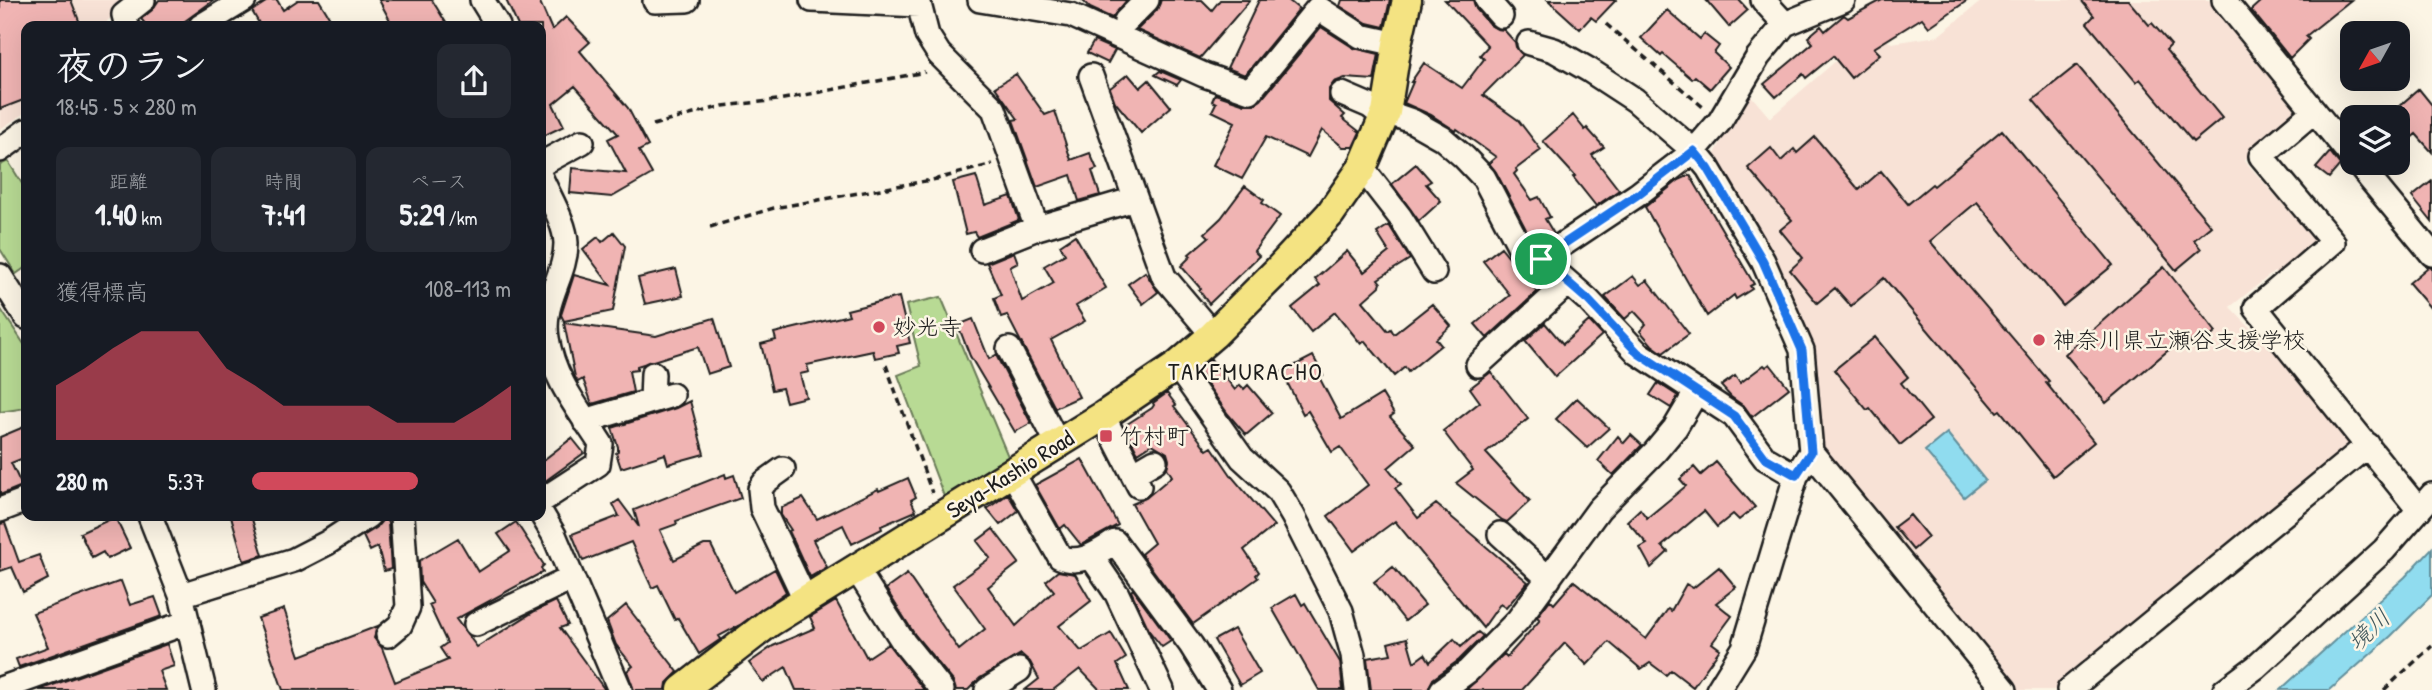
<!DOCTYPE html>
<html lang="ja">
<head>
<meta charset="utf-8">
<style>
	:root { --surface:#171b24; --page:#242831; --text:#f1f3f6; --muted:#9ea1a6; --accent:#d1495b }
	body { margin:0; font-family:"Patrick Hand","Klee One",sans-serif; background:var(--page); color:var(--text); height:100vh; display:flex; flex-direction:column; font-size:26px; white-space:nowrap }
	* { box-sizing:border-box; margin:0 }
	p { font-size:23px; color:var(--muted) }
	.icon { flex:none; width:38px; height:38px; fill:none; stroke:currentColor; stroke-width:2; stroke-linecap:round; stroke-linejoin:round }
	.map { position:relative; flex:1; overflow:hidden }
	.drawer { position:absolute; left:21px; top:21px; width:525px; height:500px; display:flex; flex-direction:column; background:var(--surface); border-radius:14px; box-shadow:0 7px 28px #0002 }
	.drawer>* { flex:none }
	.needle { width:46px; rotate:230deg }
	.tools { position:absolute; left:2340px; top:21px; display:grid; gap:14px }
	.tools a { display:grid; place-items:center; width:70px; height:70px; border-radius:14px; background:var(--surface); box-shadow:0 7px 28px #0002; font-size:35px }
	.pin { position:absolute; display:grid; place-items:center; width:60px; height:60px; color:#fff; margin:-30px; border:4px solid #fff; border-radius:50%; box-shadow:0 2px 7px #0007 }
	.round { display:grid; place-items:center; flex:none; width:74px; height:74px; border-radius:14px; background:var(--page) }
	.overview { display:flex; align-items:center; justify-content:space-between; height:119px; padding:0 35px }
	h1 { font-size:38px; font-weight:800; line-height:52px }
	.stats { display:grid; grid-template-columns:repeat(3,1fr); gap:10px; height:119px; padding:7px 35px }
	.stats div { display:grid; align-content:center; border-radius:14px; background:var(--page); text-align:center }
	.stats b { font-size:30px; font-weight:800 }
	.stats small { font-size:19px; font-weight:400 }
	.stats p { font-size:19px }
	.chart { height:196px; padding:14px 35px }
	.chart p { display:flex; justify-content:space-between }
	.chart svg { width:100%; height:126px; margin-top:7px; fill:var(--accent); opacity:.7 }
	ul { padding:0 35px; list-style:none; font-size:23px }
	li { display:grid; grid-template-columns:112px 84px 1fr; align-items:center; height:52px }
	li i { height:18px; border-radius:9px; background:var(--accent) }
	.map>svg:first-child { display:block }
	.built { fill:#f8e2d6 }
	.green { fill:#b8da94; stroke:#6a7b58; stroke-width:2 }
	.water { fill:#90dcef; stroke:#628f9b; stroke-width:2 }
	.building { fill:#f0b4b3; stroke:#1c1c1c; stroke-width:2 }
	.lines { fill:none; stroke-linecap:round; stroke-linejoin:round }
	.minor-casing { stroke:#1c1c1c; stroke-width:28 }
	.major-casing { stroke:#1c1c1c; stroke-width:33 }
	.path { stroke:#1c1c1c; stroke-width:3.5; stroke-dasharray:7 5; stroke-linecap:butt }
	.minor { stroke:#fcf5e5; stroke-width:23 }
	.major { stroke:#f4e382; stroke-width:28 }
	.route-casing { stroke:#fff; stroke-width:14 }
	.route { stroke:#1a73e8; stroke-width:9 }
	.poi-dot { fill:#d1495b; stroke:#fcf5e5; stroke-width:2.5 }
	.labels { text-anchor:middle; stroke-width:5; stroke-linejoin:round; paint-order:stroke }
	.poi-label { font-size:23px; fill:#1c1c1c; stroke:#fcf5e5; text-anchor:start }
	.street-label { font-size:23px; fill:#1c1c1c; stroke:#fcf5e5 }
	.neighbourhood-label { font-size:24px; letter-spacing:2px; fill:#1c1c1c; stroke:#fcf5e5 }
	.water-label { font-size:24px; font-style:italic; fill:#3f565b; stroke:#fcf5e5 }
</style>
</head>
<body>
<div class="map">
<svg width="2432" height="690" viewBox="0 0 2432 690">
	<rect width="100%" height="100%" fill="#fcf5e5"/>
	<filter id="ink" filterUnits="userSpaceOnUse"><feTurbulence type="fractalNoise" baseFrequency=".0143" numOctaves="2"/><feDisplacementMap in="SourceGraphic" scale="14" xChannelSelector="R" yChannelSelector="G"/><feConvolveMatrix kernelMatrix="1 2 1 2 8 2 1 2 1" color-interpolation-filters="sRGB"/></filter>
	<g filter="url(#ink)">
		<!-- built -->
		<path class="built" d="M0,0H132L107,21V26H26V112L0,129Z
			M1983,0H2209L2298,113L2244,160L2317,243L2279,275L2274,272L2230,307L2255,333L2263,327L2350,436L2353,452L2054,690H2015L1824,453L1807,346L1715,167L1714,156L1747,91L1770,118L1868,33L1892,43L1938,36Z"/>
		<!-- green -->
		<path class="green" d="M8,161L26,190V267L16,274L0,249V165Z
			M941,297L1010,461L945,499L898,375L921,366L906,305Z
			M0,308L26,347V408L0,412Z"/>
		<!-- water -->
		<path class="water" d="M1947,433L1985,480L1964,497L1925,451Z
			M2432,548V595L2391,636L2330,690H2280L2405,577Z"/>
		<!-- building -->
		<path class="building" d="M0,0H71L81,26H26V99L0,109Z
			M159,0H214L178,26H147L141,19L152,10Z
			M269,0H277L283,10L298,0H319L335,26H258L260,25L252,11Z
			M379,0H432L448,26H393Z
			M506,0H539L552,30L566,17L590,42L580,51L628,108L648,146L639,151L652,174L612,197L570,193L572,168L626,173L608,139L618,134L575,86L553,104L564,126L541,137V26H518Z
			M1082,0H1127L1112,18L1090,8Z
			M1161,0H1202L1212,10L1220,0H1250L1200,58L1137,30L1157,10Z
			M1259,0H1288L1299,9L1245,75L1227,68Z
			M1342,0H1390L1384,27L1367,23L1340,6Z
			M1445,0H1473L1476,9L1490,25L1497,29L1504,30L1515,42L1516,47L1523,55L1483,95L1518,120L1541,150L1516,169L1517,171L1514,174L1532,200L1539,197L1550,217L1545,219L1554,234L1540,243L1531,239L1496,172L1489,163L1496,157L1457,129L1456,131L1431,115L1404,103L1413,82H1411L1424,63L1462,88L1484,59L1480,55L1488,46Z
			M1548,0H1616L1596,21L1591,17L1580,29Z
			M1706,0H1739L1748,10L1729,27Z
			M1882,0H1968L1929,27L1922,18L1874,48L1880,54L1851,78L1833,56L1806,78L1803,74L1776,97L1764,84L1813,43L1808,37L1821,26L1825,31L1844,15L1848,18Z
			M2081,0H2128L2149,25L2152,23L2171,45L2166,50L2222,118L2193,142L2140,79L2136,82L2087,23L2094,16Z
			M2262,0H2351L2306,36L2309,39L2290,58L2251,10Z
			M1667,10L1700,39L1704,34L1719,46L1714,53L1729,67L1710,89L1695,76L1692,79L1663,54L1661,56L1641,38Z
			M1321,27L1354,48L1379,54L1374,80L1345,78L1334,82L1329,89V101L1345,115L1342,118L1360,132L1353,147H1343L1322,130L1308,157L1266,137L1242,179L1213,165L1235,122L1212,111L1216,103L1212,101L1215,94L1245,104H1255L1261,100Z
			M1094,41L1115,50L1108,63L1087,53Z
			M2077,65L2211,226L2194,240L2201,249L2176,270L2033,100Z
			M1160,71L1181,80L1177,85L1155,75Z
			M1016,74L1045,115L1055,111L1071,160L1090,153L1097,169L1092,171L1100,195L1079,201L1071,175L1037,187L1013,120L1018,119L995,87Z
			M1128,74L1140,88L1149,80L1171,107L1141,133L1115,102L1110,88Z
			M2419,89L2432,105V152L2416,134L2398,149V107Z
			M1573,115L1585,130L1587,128L1604,147L1592,155L1619,190L1596,206L1573,177L1575,176L1543,141Z
			M2002,130L2113,265L2063,306L1977,202L1930,241L2049,381L2046,383L2094,442L2053,476L2000,410L1997,412L1884,278L1851,306L1835,288L1817,303L1790,270L1803,258L1780,230L1792,220L1748,168L1771,148L1781,161L1794,149L1797,153L1815,137L1859,190L1881,171L1908,204L1932,184L1934,186Z
			M2330,152L2340,165L2329,178L2316,168Z
			M1416,164L1431,181L1426,184L1441,201L1419,221L1392,184Z
			M1690,175L1754,284L1750,286L1752,289L1736,299L1734,295L1707,316L1645,207L1679,180Z
			M976,176L985,205L1011,196L1019,220L977,237L974,232L966,234L953,182Z
			M2432,181V222L2412,197Z
			M1245,186L1264,200L1262,203L1280,216L1254,251L1259,256L1209,304L1199,290L1201,289L1181,266L1191,256L1189,254L1209,237L1205,233L1221,218Z
			M1389,225L1410,259L1378,279L1381,283L1380,286L1363,301L1388,331L1391,329L1394,334L1432,304L1451,326L1436,339L1441,345L1408,372L1405,367L1394,376L1365,341L1361,344L1335,312L1311,332L1292,308L1320,285L1315,279L1347,251L1364,272L1389,252L1377,233Z
			M614,232L625,246L613,311L564,321L561,315L574,275L610,285L583,249L598,237L602,242Z
			M1075,235L1106,288L1076,306L1085,321L1051,340L1079,397L1055,408L1007,315L1001,317L994,298L1001,295L987,263L1014,252L1018,263L1010,267L1022,301L1054,283L1044,266L1065,254L1060,245Z
			M1501,247L1537,292L1487,338L1475,324L1510,295L1483,261Z
			M2164,267L2216,332L2196,349L2185,336L2106,403L2065,354Z
			M2428,267L2432,268V310L2409,283Z
			M676,269L683,296L645,304L638,278Z
			M1145,272L1158,292L1143,304L1128,284Z
			M1633,276L1640,285L1647,280L1689,334L1663,353L1652,345L1640,331L1646,324L1634,311L1625,319L1605,297Z
			M899,297L910,343L897,346L899,353L875,358L873,351L807,365L809,372L800,374L806,397L786,402L782,388L772,390L761,344L776,340L774,333L849,315L847,310Z
			M714,318L729,367L707,374L698,347L637,366V370L629,371L633,392L592,404L583,379L578,382L575,377L564,323L656,336Z
			M973,319L989,359L996,355L1031,423L1015,432L970,356L958,325Z
			M1589,321L1602,335L1555,377L1525,341L1545,323L1563,344Z
			M1875,337L1908,377L1901,383L1931,420L1900,445L1870,408L1867,410L1834,370Z
			M1313,356L1323,375L1319,377L1341,419L1382,394L1394,414L1390,417L1415,445L1388,468L1401,484L1395,488L1418,518L1436,504L1528,582L1506,608L1500,604L1483,628L1395,521L1354,551L1328,516L1368,485L1340,447L1332,452L1308,411L1303,414L1282,372Z
			M1211,359L1235,390L1240,385L1244,389L1248,385L1272,413L1246,435L1228,414L1197,370Z
			M1770,364L1789,388L1752,417L1745,407L1731,397L1721,386L1735,376L1740,383L1764,365L1766,367Z
			M1491,372L1528,419L1486,453L1530,501L1507,522L1502,520L1456,483L1473,470L1443,431L1480,402L1470,388Z
			M1658,383L1678,396L1671,408L1650,395Z
			M1167,393L1176,405L1174,406L1207,450L1212,447L1233,478L1274,526L1244,550L1259,572L1256,575L1258,578L1193,624L1141,554L1154,543L1132,504L1146,498L1172,476L1167,468L1169,460L1167,453L1152,444L1138,453L1124,426L1152,408L1154,405L1153,403Z
			M1577,398L1609,428L1587,448L1556,419Z
			M690,401L704,454L668,464L665,454L621,468L616,453L618,452V447L612,428L676,408Z
			M26,426V457L11,463L22,486L0,495V437Z
			M1631,435L1642,445L1613,475L1598,461L1618,436L1624,443Z
			M572,438L584,453L541,484V462Z
			M1082,459L1118,525L1081,545L1065,525L1060,529L1035,485Z
			M1716,462L1755,507L1739,520L1733,514L1717,527L1704,511L1662,546L1668,552L1651,568L1640,548L1647,544L1627,521L1640,509L1647,518L1686,486L1680,479L1694,467L1701,475Z
			M725,474L726,478L734,475L741,498L676,521L677,524L660,530L674,560L704,545H711L734,592L775,569L786,592L740,625L719,636L721,639L699,654L678,618L675,620L658,585L652,588L631,542L583,561L572,534L619,516L613,504L619,500L639,527L634,510Z
			M908,478L916,497L911,500L916,511L881,526L882,529L852,544L843,525L813,540L827,567L810,577L789,531L791,530L781,515V508L803,498L817,519L878,489L879,491Z
			M1008,494L1018,511L1000,525L987,509Z
			M1910,515L1928,537L1913,550L1894,527Z
			M231,516H251L263,555L244,561Z
			M115,517L130,548L107,559L103,552L92,558L80,533Z
			M385,517L388,523L391,569L384,571L378,547L370,551L363,536L376,528Z
			M516,522L544,565L541,568L543,572L456,619L477,647L535,611L556,601L568,625L560,628L605,690H283L258,618L284,609L300,656L378,626L374,638L382,648L395,682L448,660L440,648L447,643L429,605L433,603L420,582L419,561L458,538L478,572L510,551L498,534Z
			M5,523L19,562L39,555L48,579L23,592L12,567L0,571V524Z
			M993,529L1019,563L988,587L1016,626L1054,591L1046,581L1058,571L1075,574L1091,601L1059,626L1081,651L1111,633L1126,658L1117,664L1129,690H1100L1080,669L1053,690H1025L1039,679L1030,662L1021,654L980,678L968,690H956L953,681L915,635L886,589L907,574L959,650L985,629L953,585L990,558L977,541Z
			M1393,567L1425,605L1405,621L1374,582Z
			M1719,567L1736,587L1716,603L1732,616L1712,643L1720,649L1693,687L1671,670L1666,675L1650,663L1641,669L1609,642L1587,665L1565,643L1522,690H1466L1504,654L1507,657L1540,620L1537,617L1550,600L1554,604L1574,581L1646,639L1668,609L1671,611L1686,584L1693,588Z
			M121,581L130,605L155,597L162,616L19,667L16,659L48,647L33,613Z
			M1133,589L1171,641L1162,647L1150,632L1131,591Z
			M1296,594L1302,605L1305,603L1340,662L1343,690H1319L1272,608Z
			M836,601L867,658L888,644L924,690H796L786,667L763,682L749,663L773,646L815,628L810,617Z
			M626,605L678,672L667,683L666,690H634L627,671L633,666L616,645L607,621Z
			M1234,629L1260,673L1240,685L1214,640Z
			M1478,632L1483,636L1459,660L1433,679L1428,690H1371L1367,658L1391,654L1388,643L1407,638L1414,662L1425,654L1430,662L1454,639L1461,647Z
			M167,644L174,666L159,671L166,690H39Z"/>
		<g class="lines">
			<!-- minor casing -->
			<g class="minor-casing">
				<path id="minor" d="M482,0L498,26
					M812,0L919,5
					M918,0L927,35L939,54L994,109L1037,228
					M980,0L1071,15L1204,75L1250,91L1318,8L1361,36L1397,44
					M1487,0L1501,16
					M1763,0L1785,24
					M2224,0L2352,157
					M655,1L687,0
					M1126,21L1147,0
					M127,26L124,15L143,0
					M201,26L244,0
					M1529,43L1554,50L1589,70L1635,100L1694,151L1708,168L1763,261L1802,350L1811,452L1796,476L1744,648L1718,690
					M1091,76L1164,277L1213,335
					M1342,94L1370,106L1384,117
					M2314,111L2261,156L2333,242L2256,308L2419,510
					M1386,112L1412,121L1442,138L1464,157L1484,178L1521,249L1541,259L1588,300L1638,353L1734,416L1765,458L1796,476
					M0,150L26,131
					M2357,163L2432,254
					M541,164L582,142
					M1362,168L1400,217L1434,272
					M541,178C549,197 565,222 566,243C566,276 541,301 547,338C553,379 580,411 601,444L598,464L541,501
					M982,250L1037,228L1135,199
					M1541,259L1637,195L1694,151L1720,121L1758,57L1785,24L1843,0
					M0,276L26,317
					M1009,349L1058,444
					M1478,365L1568,283
					M1177,366L1242,458L1278,491L1293,516L1341,611L1353,655L1357,690
					M652,401L653,374
					M1103,416L1139,486
					M585,421L672,395
					M1811,452L2005,690
					M783,469L765,482L760,489L762,508L806,601
					M1012,472L1060,557C1081,566 1098,552 1115,542L1191,645L1219,690
					M1133,474L1155,461
					M0,510L26,500
					M541,513L554,535L620,690
					M150,516L181,595L204,690
					M1500,534L1549,579
					M1091,556L1117,594L1162,690
					M857,570L904,643L942,690
					M181,595L294,560L327,543L368,516
					M476,624L572,578
					M388,635L400,625L408,607L402,516
					M0,689L188,622
					M987,690L1019,670
					M1442,690L1468,671L1518,620L1599,509L1655,452L1675,428L1697,391
					M2069,690L2368,445
					M2225,690L2256,667L2384,550L2432,495"/>
			</g>
			<!-- major casing -->
			<g class="major-casing">
				<path id="major" d="M682,690L770,622L1103,416L1177,366L1213,335L1275,273L1330,214L1362,168L1386,112L1397,44L1407,0"/>
			</g>
			<!-- path -->
			<path class="path" d="M1606,24L1703,107
				M653,125L723,106L778,100L925,72
				M710,227L774,208L937,179L993,164
				M886,365L932,493
				M2384,690L2432,646"/>
			<!-- minor -->
			<use href="#minor" class="minor"/>
			<!-- major -->
			<use href="#major" class="major"/>
		</g>
	</g>
	<g class="lines" filter="url(#ink)">
		<!-- route casing -->
		<g class="route-casing">
			<path id="route" d="M1694,151L1708,168L1763,261L1802,350L1811,452L1796,475L1765,458L1734,416L1638,353L1588,300L1541,259L1637,195Z"/>
		</g>
		<!-- route -->
		<use href="#route" class="route"/>
	</g>
	<!-- markers -->
	<g class="poi-dot">
		<circle cx="879" cy="327" r="7"/>
		<circle cx="2039" cy="340" r="7"/>
		<rect x="1099" y="429" width="14" height="14" rx="3.5"/>
	</g>
	<g class="labels">
		<!-- poi labels -->
		<g class="poi-label">
			<text x="893" y="335">妙光寺</text>
			<text x="2053" y="348">神奈川県立瀬谷支援学校</text>
			<text x="1120" y="444">竹村町</text>
		</g>
		<!-- street labels -->
		<g class="street-label">
			<text transform="translate(1010 474) rotate(-32)" y="8">Seya-Kashio Road</text>
		</g>
		<!-- neighbourhood labels -->
		<g class="neighbourhood-label">
			<text x="1246" y="380">TAKEMURACHO</text>
		</g>
		<!-- water labels -->
		<g class="water-label">
			<text transform="translate(2369 630) rotate(-43)" y="8">境川</text>
		</g>
	</g>
</svg>
<div class="tools">
<a><svg class="needle" viewBox="-14 -14 28 28"><path d="M0-13l5 13h-10z" fill="#e53935"/><path d="M0 13l5-13h-10z" fill="#9ea1a6"/></svg></a>
<a><svg class="icon" aria-label="layers" viewBox="0 0 24 24"><path d="M12 4l9 5-9 5-9-5zM3 14l9 5 9-5"/></svg></a>
</div>
<div class="pin" style="left:1541px;top:259px;background:#1e9e55"><svg class="icon" aria-label="arrive" viewBox="0 0 24 24"><path d="M6 21V4h12l-3 4 3 4H6"/></svg></div>
<section class="drawer">
<div class="overview"><div><h1>夜のラン</h1><p>18:45 · 5 × 280 m</p></div><a class="round"><svg class="icon" aria-label="share" viewBox="0 0 24 24"><path d="M12 15V3M7 8l5-5 5 5M5 13v7h14v-7"/></svg></a></div>
<div class="stats">
<div><p>距離</p><b>1.40<small> km</small></b></div>
<div><p>時間</p><b>7:41</b></div>
<div><p>ペース</p><b>5:29<small> /km</small></b></div>
</div>
<div class="chart"><p><span>獲得標高</span>108–113 m</p>
<svg viewBox="0 0 160 44" preserveAspectRatio="none"><path d="M0 44V25L10 19L20 12L30 6L40 6L50 6L60 19L70 25L80 32L90 32L100 32L110 32L120 38L130 38L140 38L150 32L160 25V44z"/></svg>
</div>
<ul>
<li><b>280 m</b>5:37<i style="width:64%"></i></li>
</ul>
</section>
</div>
</body>
</html>
